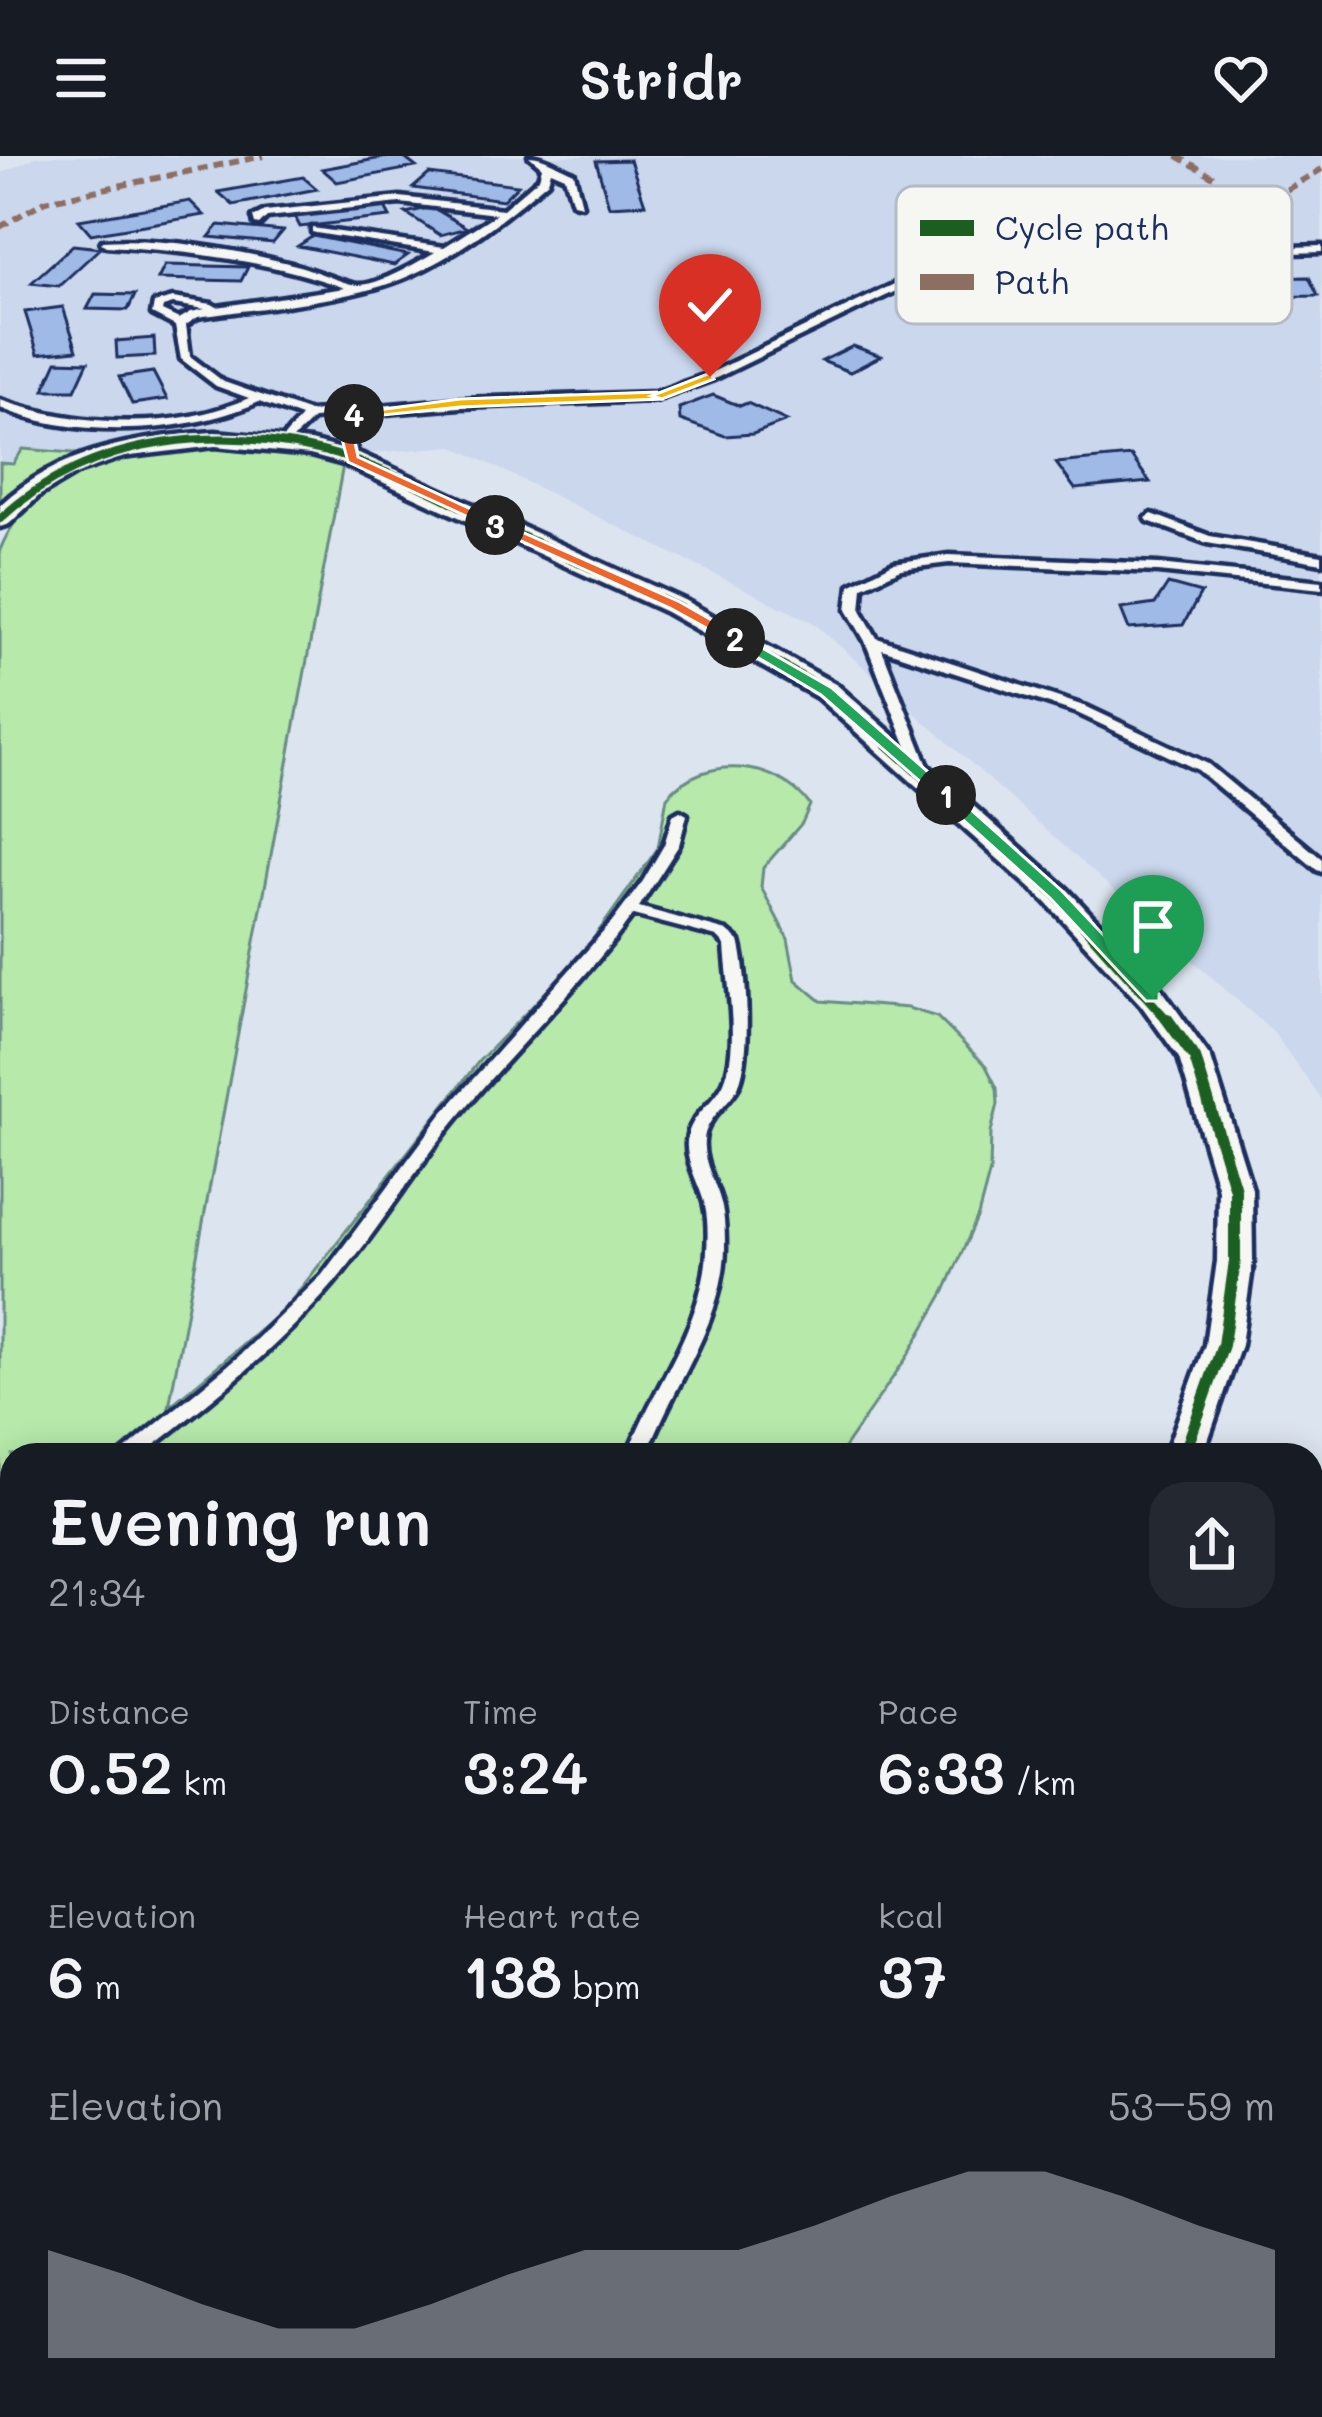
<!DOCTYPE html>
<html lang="en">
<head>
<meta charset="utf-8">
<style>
	:root { --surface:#171b24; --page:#242831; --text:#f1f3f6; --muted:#9ea1a6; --accent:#8c9099 }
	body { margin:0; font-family:Mali,sans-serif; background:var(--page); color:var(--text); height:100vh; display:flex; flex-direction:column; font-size:45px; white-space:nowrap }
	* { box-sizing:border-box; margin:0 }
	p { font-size:39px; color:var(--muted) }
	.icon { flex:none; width:66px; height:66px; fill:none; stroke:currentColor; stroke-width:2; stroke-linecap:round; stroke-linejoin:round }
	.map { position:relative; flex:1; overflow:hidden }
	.panel { position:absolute; left:0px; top:1287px; width:1323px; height:975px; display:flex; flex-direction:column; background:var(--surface); border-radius:36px 36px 0 0; box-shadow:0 6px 30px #0003 }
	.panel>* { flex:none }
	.pin { position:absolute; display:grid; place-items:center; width:102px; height:102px; color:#fff; margin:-123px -51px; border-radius:50% 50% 50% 0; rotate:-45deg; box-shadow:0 0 12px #0007 }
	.pin .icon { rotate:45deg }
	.km { position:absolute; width:60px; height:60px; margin:-30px; border-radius:50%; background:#222; color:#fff; font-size:33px; line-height:60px; text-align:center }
	.round { display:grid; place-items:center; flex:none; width:126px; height:126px; border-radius:36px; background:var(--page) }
	.headline { display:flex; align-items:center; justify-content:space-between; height:204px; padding:0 48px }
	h1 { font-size:66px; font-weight:600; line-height:90px }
	.stats { display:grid; grid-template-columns:repeat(3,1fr); gap:18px; height:204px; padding:12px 48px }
	.stats div { display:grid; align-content:center }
	.stats b { font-size:60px; font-weight:600 }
	.stats small { font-size:33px; font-weight:400 }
	.stats p { font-size:33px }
	.chart { height:336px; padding:24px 48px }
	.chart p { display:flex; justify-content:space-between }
	.chart svg { width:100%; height:216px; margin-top:12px; fill:var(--accent); opacity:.7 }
	header { display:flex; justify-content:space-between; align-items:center; height:156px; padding:0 48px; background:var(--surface); font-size:54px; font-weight:600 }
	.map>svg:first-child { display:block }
	.built { fill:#cad7ed }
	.green { fill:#b6e9aa; stroke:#688c84; stroke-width:3 }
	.building { fill:#a0bae7; stroke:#1b2f5e; stroke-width:3 }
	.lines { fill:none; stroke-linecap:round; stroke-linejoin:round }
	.lane-casing { stroke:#1b2f5e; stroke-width:9 }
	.street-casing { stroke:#1b2f5e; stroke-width:9 }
	.lane { fill:#f6f6f2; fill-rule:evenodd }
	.street { fill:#f6f6f2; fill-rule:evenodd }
	.quiet { stroke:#8d6e63; stroke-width:6; stroke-dasharray:10 6; stroke-linecap:butt }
	.cycleway-far2-casing { stroke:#f6f6f2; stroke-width:12 }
	.cycleway-far1-casing { stroke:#f6f6f2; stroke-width:15 }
	.cycleway-casing { stroke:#f6f6f2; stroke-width:20 }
	.cycleway-far2 { stroke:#1b5e20; stroke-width:8 }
	.cycleway-far1 { stroke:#1b5e20; stroke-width:9 }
	.cycleway { stroke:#1b5e20; stroke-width:12 }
	.split-1 { fill:#22a559; stroke:#fff; stroke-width:3 }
	.split-2 { fill:#22a559; stroke:#fff; stroke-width:3 }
	.split-3 { fill:#f0652b; stroke:#fff; stroke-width:3 }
	.split-4 { fill:#f0652b; stroke:#fff; stroke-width:3 }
	.split-5 { fill:#f5b400; stroke:#fff; stroke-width:3 }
	.split-6 { fill:#f5b400; stroke:#fff; stroke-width:3 }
	.key { fill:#f6f6f2; stroke:#b4bac6; stroke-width:3 }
	.key-label { font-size:33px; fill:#1b2f5e }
</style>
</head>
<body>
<header><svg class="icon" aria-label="menu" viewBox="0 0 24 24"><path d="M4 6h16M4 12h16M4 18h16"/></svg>Stridr<svg class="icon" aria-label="heart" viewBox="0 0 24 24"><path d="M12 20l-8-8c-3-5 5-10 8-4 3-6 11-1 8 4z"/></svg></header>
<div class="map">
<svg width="1322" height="2261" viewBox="0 0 1322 2261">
	<rect width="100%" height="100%" fill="#dce4ef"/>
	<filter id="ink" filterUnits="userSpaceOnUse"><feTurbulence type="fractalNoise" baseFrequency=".00833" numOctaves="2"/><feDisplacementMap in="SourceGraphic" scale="24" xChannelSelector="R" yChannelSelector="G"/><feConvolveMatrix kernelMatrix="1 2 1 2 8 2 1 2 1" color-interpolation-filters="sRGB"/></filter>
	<g filter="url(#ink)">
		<!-- built -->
		<path class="built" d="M38,0H1322V944L1274,877L814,467L453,290L361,298L284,280L201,278L86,298L24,293L13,308L0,307V18Z"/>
		<!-- green -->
		<path class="green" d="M231,289L304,297L343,309L169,1251L284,1154L479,905L581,800L658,692L667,641C704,597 778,605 810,649L802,667L763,712L761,731L788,783L796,824L821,845L908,852L937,861L986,910L997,932L998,948L991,976L990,1015L978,1060L945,1135L907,1201L839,1299H12V2250H230L229,2261H0V394C36,304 146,292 231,289Z
			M23,293L86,298L22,327L0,346V307L13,308Z"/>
		<!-- building -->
		<path class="building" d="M392,0H402L416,11L337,26L322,13Z
			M630,4L645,48L609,50L596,5Z
			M429,18L518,29L503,44L413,32Z
			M303,21L317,33L233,49L218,36Z
			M190,45L204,59L91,78L79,64Z
			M383,48L390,61L300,71L293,57Z
			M432,51L467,72L440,79L406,57Z
			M219,69L283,75L273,87L209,81Z
			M313,80L408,99L394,109L298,90Z
			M73,89L100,92L59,130L31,127Z
			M165,109L248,111L241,125L158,123Z
			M1309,121L1318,140L1243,141L1234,122Z
			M95,138L135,139L128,154L87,153Z
			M63,151L77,194L38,198L25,156Z
			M154,182L155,200L117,202L116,185Z
			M853,190L881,200L850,216L822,205Z
			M57,205L88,206L75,234H44Z
			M153,216L167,243L132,248L119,221Z
			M713,239L740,250L747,247L787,265L753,278L725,280L680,264L679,252Z
			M1131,300L1150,326L1075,333L1056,307Z
			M1168,428L1201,437L1183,469L1129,473L1121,453L1155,448Z"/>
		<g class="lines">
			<!-- lane casing -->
			<g class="lane-casing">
				<path id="lane" d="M529,0C544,0 559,11 574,17L582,49L573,47L565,21L551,15L548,25C505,62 461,97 409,120C353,145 261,151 198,161L186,169L190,200L224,226L310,256L460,243L655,237L706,219L915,118L987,97L1058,86L1131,84L1260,92L1322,90V96L1260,98L1131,90L1058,92L988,103L923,122L714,223L656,244L460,251L349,260L358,303L352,307L346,303L337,261L313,263L285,291L279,287L301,261L259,246C186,279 74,283 0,252V244C77,270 173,276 249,242L216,230L181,203L175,170L152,158L154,147L173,142L212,148L217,151L345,132C267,104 188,95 106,90L101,87L102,85C163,81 238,94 296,109C311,113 347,129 358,129C378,130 418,106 435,96L316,77L312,76V72L444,91L496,58L400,47L267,61L259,69L255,68L253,61L265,55L400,41L503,53L539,22L542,11ZM173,148L205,153L191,156L179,163L162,155L163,151Z
					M1152,358L1210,380L1322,399V407L1207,387L1148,365L1146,362Z
					M949,399L1158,408L1322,425V433L1158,416L949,407L901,413L863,431L861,454L877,482L1087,551L1208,608L1322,703V716L1317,714L1198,614L1077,557L882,493L932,620L925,624L920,623L865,485L847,454L850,429L893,407Z
					M680,655L687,659L679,689L639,751L727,775L739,785C747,814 752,903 738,931C728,949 705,963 704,985C702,1007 716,1026 721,1047C725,1062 725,1078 725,1093C723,1168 672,1230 647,1299H627C653,1231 703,1170 707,1095C708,1080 708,1064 705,1050C700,1027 682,1003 688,979C693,957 715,946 724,926C740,890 727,828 725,789L717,781L633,759C579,833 511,895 453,967C411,1019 377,1077 333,1128C277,1193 209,1247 142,1299H119L238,1201L322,1119L442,958L613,765L643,725L664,689L673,659Z
					M12,1384V1400L0,1405V1389Z
					M0,1732L12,1735V1753L0,1750Z"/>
			</g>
			<!-- street casing -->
			<g class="street-casing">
				<path id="street" d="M215,276L310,285L361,298L684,444L837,529L1067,733L1163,835L1211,902L1252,1033L1253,1105L1241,1189L1203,1299H1165L1205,1189L1217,1105L1218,1033L1179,902L1141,849L1045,745L817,541L666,456L343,308L310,299L215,290L122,301L80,315L41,338L9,368L0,371V349C60,293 136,281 215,276Z
					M324,2250H376L374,2261H322Z"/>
			</g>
			<!-- lane -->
			<use href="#lane" class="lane"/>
			<!-- street -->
			<use href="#street" class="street"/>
			<!-- quiet -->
			<path class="quiet" d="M1177,0L1217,23L1199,60L1256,77L1260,95
				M0,71L45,45L264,0
				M1236,72L1255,52L1322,13"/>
			<!-- cycleway-far2 casing -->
			<g class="cycleway-far2-casing">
				<path id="cycleway-far2" d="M0,363C92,277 230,266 348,302C408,321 468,356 525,382"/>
			</g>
			<!-- cycleway-far1 casing -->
			<g class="cycleway-far1-casing">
				<path id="cycleway-far1" d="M519,379L675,450L827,535L1056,739L1169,866"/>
			</g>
			<!-- cycleway casing -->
			<g class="cycleway-casing">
				<path id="cycleway" d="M1167,863L1195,902L1235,1033V1105L1223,1189L1184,1299"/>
			</g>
			<!-- cycleway-far2 -->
			<use href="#cycleway-far2" class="cycleway-far2"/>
			<!-- cycleway-far1 -->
			<use href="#cycleway-far1" class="cycleway-far1"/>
			<!-- cycleway -->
			<use href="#cycleway" class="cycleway"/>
		</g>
	</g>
	<!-- split-1 -->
	<path class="split-1" d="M940,636H951L1062,735L1159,838V845H1146L1050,742L940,643Z"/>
	<!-- split-2 -->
	<path class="split-2" d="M730,479H740L832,532L951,636V643H940L821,539L730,485Z"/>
	<!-- split-3 -->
	<path class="split-3" d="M490,366H499L680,446L743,482L730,485L670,452L490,371Z"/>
	<!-- split-4 -->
	<path class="split-4" d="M354,254L361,258L350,263L358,301L499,366V371H490L348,306L336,260Z"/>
	<!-- split-5 -->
	<path class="split-5" d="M657,236L662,243L460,251L354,262L348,258L460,243Z"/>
	<!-- split-6 -->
	<path class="split-6" d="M710,217L714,223L662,243L651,240Z"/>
	<!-- legend -->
	<rect x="896" y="30" width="396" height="138" rx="18" class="key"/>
	<rect x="920" y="64" width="54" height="16" fill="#1b5e20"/>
	<rect x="920" y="118" width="54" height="16" fill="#8d6e63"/>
	<g class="key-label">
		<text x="995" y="84">Cycle path</text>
		<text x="995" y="138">Path</text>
	</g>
</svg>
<div class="pin" style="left:1153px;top:842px;background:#1e9e55"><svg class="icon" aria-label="arrive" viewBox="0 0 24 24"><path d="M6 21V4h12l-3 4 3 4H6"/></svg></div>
<div class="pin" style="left:710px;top:221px;background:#d93025"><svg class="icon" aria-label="check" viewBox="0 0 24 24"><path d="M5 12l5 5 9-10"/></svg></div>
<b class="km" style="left:946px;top:639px">1</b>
<b class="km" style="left:735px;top:482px">2</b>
<b class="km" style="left:495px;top:369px">3</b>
<b class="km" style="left:354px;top:258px">4</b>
<section class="panel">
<div class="headline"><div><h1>Evening run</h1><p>21:34</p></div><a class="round"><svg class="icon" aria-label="share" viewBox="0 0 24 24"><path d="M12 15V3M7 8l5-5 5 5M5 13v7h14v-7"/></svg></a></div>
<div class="stats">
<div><p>Distance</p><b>0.52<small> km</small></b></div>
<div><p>Time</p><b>3:24</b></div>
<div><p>Pace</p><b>6:33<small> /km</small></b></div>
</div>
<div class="stats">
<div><p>Elevation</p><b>6<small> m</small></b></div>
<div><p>Heart rate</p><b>138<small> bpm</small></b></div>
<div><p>kcal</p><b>37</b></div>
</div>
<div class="chart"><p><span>Elevation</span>53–59 m</p>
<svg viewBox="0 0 160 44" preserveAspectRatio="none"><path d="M0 44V22L10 27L20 33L30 38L40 38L50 33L60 27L70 22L80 22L90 22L100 17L110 11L120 6L130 6L140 11L150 17L160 22V44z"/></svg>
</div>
</section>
</div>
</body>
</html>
